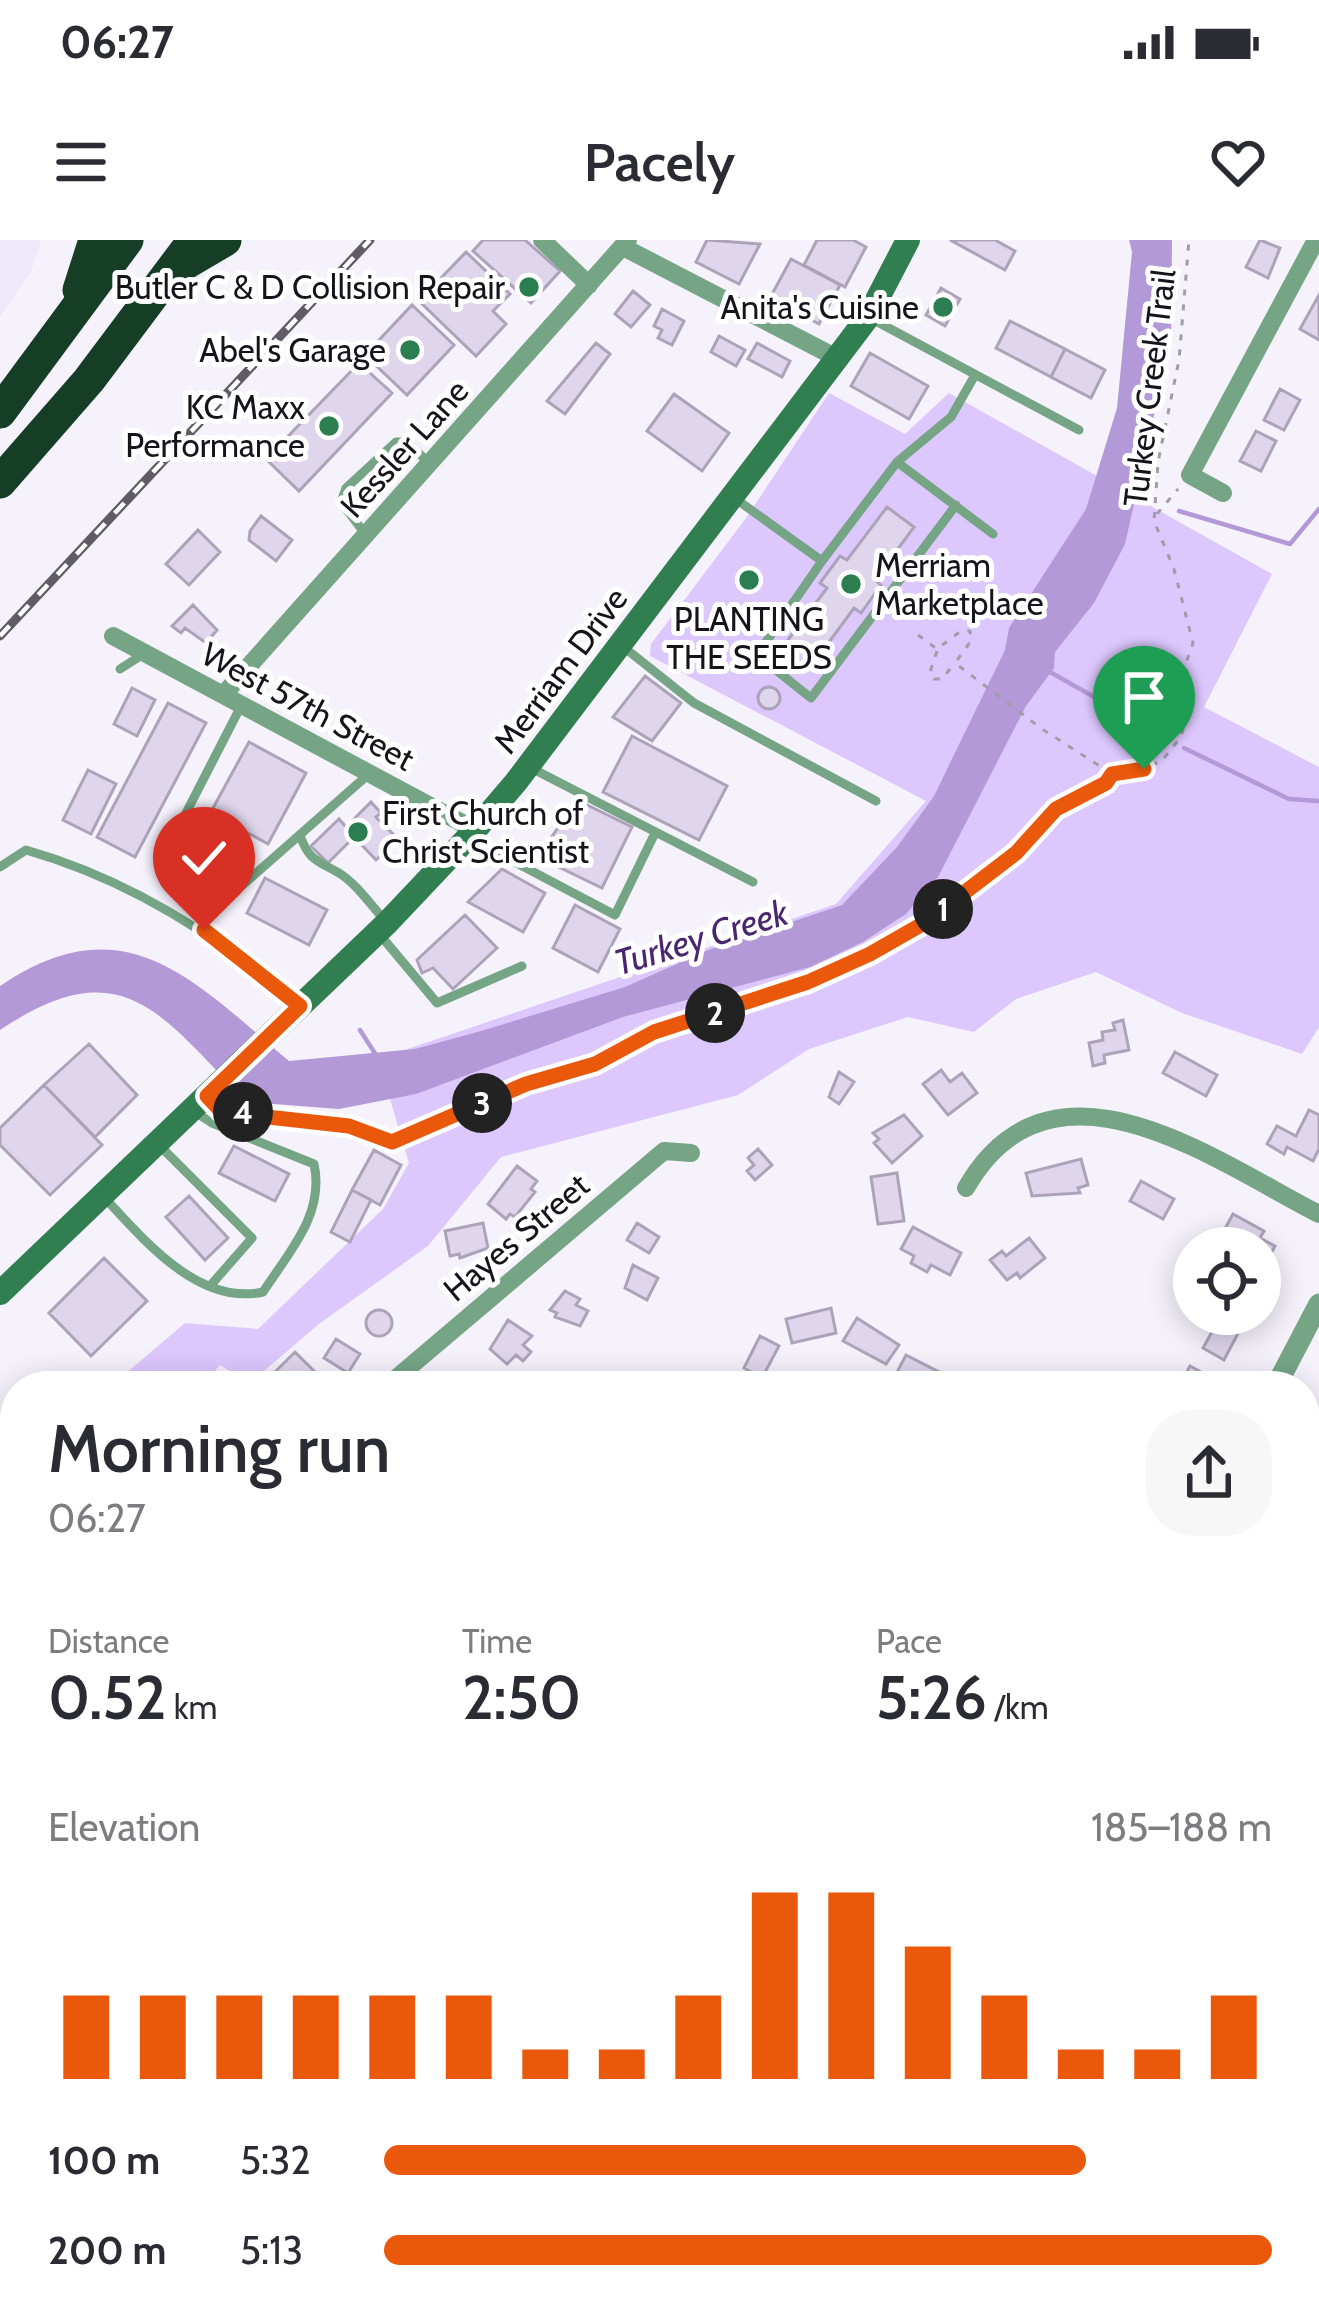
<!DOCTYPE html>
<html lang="en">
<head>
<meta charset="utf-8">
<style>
	:root { --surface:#fff; --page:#f7f7f7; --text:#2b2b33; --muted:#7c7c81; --accent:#ea580c }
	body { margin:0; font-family:Cabin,sans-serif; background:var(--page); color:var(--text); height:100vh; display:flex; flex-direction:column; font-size:45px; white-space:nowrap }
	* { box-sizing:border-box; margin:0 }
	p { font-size:39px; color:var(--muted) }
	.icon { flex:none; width:66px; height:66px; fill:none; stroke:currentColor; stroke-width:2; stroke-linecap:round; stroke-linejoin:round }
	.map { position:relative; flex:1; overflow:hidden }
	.panel { position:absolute; left:0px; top:1131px; width:1320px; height:948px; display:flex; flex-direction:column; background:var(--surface); border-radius:48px 48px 0 0; box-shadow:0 6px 30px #0003 }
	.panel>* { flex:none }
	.buttons { position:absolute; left:1173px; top:987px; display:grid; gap:24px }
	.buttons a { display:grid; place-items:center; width:108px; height:108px; border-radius:50%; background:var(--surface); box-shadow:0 6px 30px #0003; font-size:60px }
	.pin { position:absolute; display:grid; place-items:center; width:102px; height:102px; color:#fff; margin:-123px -51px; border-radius:50% 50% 50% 0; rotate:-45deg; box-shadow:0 0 12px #0007 }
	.pin .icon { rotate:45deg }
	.km { position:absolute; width:60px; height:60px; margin:-30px; border-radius:50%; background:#222; color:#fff; font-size:33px; line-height:60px; text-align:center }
	.round { display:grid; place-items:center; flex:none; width:126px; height:126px; border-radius:48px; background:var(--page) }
	.overview { display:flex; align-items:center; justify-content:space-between; height:204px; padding:0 48px }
	h1 { font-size:66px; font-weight:600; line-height:90px }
	.stats { display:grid; grid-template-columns:repeat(3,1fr); gap:18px; height:204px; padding:12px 48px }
	.stats div { display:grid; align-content:center }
	.stats b { font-size:60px; font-weight:600 }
	.stats small { font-size:33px; font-weight:400 }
	.stats p { font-size:33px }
	.chart { height:336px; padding:24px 48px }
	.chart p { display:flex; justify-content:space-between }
	.chart svg { width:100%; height:216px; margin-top:12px; stroke:var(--accent); stroke-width:6 }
	ul { padding:0 48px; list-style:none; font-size:39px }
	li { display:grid; grid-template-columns:192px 144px 1fr; align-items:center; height:90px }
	li i { height:30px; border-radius:15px; background:var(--accent) }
	.status { display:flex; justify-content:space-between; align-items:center; height:84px; padding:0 60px; background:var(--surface); direction:ltr }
	.status svg { height:33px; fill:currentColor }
	header { display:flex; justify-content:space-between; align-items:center; height:156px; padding:0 48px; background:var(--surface); font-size:54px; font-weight:600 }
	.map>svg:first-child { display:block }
	.built { fill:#efe8fb }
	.green { fill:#ddc8fe }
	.water { fill:#b399d7 }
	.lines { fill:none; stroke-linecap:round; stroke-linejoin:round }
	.stream { stroke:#b399d7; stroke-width:4.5 }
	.building { fill:#dfd6ed; stroke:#aca3ba; stroke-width:3 }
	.path { stroke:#a09da6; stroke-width:3; stroke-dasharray:6 9; stroke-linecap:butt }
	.service { stroke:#76a586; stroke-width:9 }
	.minor { stroke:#76a586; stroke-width:18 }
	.tertiary { stroke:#76a586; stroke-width:21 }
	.secondary { stroke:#317e51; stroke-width:24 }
	.motorway { stroke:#163e27; stroke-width:33 }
	.rail-casing { stroke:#5f5c65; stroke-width:9 }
	.rail { stroke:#fff; stroke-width:4.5; stroke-dasharray:14; stroke-linecap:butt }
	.route-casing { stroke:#fff; stroke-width:24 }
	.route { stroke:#ea580c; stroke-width:15 }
	.poi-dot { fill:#2b7e4f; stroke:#fff; stroke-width:4.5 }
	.labels { text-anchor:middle; stroke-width:10; stroke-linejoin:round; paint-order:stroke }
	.poi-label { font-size:33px; fill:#16131b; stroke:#fff; text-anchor:end }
	.street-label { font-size:33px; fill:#16131b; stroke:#fff }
	.water-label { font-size:36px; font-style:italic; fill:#4a266f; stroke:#fff }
</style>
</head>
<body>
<div class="status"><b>06:27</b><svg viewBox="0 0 49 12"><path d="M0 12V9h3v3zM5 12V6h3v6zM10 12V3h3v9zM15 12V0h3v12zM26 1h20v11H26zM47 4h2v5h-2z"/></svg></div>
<header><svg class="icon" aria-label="menu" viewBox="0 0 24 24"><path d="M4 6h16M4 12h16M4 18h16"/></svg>Pacely<svg class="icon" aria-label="heart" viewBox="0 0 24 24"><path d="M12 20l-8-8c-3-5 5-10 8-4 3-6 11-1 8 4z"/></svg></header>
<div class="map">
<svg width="1319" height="2079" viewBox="0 0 1319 2079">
	<rect width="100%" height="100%" fill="#f6f2fc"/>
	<!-- built -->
	<path class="built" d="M0,0H41L31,32L0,76Z"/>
	<!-- green -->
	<path class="green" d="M829,153L905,194L949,153L1272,334L1204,467L1319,527V787L1302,814L1182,773L1096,732L1016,759L974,792L908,777L809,809L738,855L501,917L428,1006L319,1084L250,1143L220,1125L202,1146H111L185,1083L258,1089L383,969L409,923L378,819L836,664L926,561L650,416L651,404L746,278Z
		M0,1500L15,1509V1627L0,1619Z
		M19,2064H213L205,2079H11Z"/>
	<!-- water -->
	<path class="water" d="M1129,0H1172L1171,100L1125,304L1094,363L1055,412L1054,428L1026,466L938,637L906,674L863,702L810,727L623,777L416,854L339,869L247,862C160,774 123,708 0,790V746C125,661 193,740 289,821L415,809L481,791L625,747L708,710L842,665L897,607L934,556L1005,410L1009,388L1086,269L1117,168L1132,12Z"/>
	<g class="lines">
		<!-- stream -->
		<path class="stream" d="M1179,271L1290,304L1319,269
			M1050,432L1170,500
			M1184,508L1289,559L1319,561
			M360,790L376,815"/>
	</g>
	<!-- building -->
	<path class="building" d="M483,0H525L560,31L531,63L473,11Z
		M707,0L760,4L739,44L696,22Z
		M817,0H853L866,7L845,47L804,25Z
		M950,0H995L1015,11L1005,30Z
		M1260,0L1280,8L1268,38L1246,27Z
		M466,12L510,54L493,71L506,84L476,116L419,61Z
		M791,19L840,45L819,84L770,58Z
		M941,48L960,59L945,86L926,75Z
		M633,51L650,65L631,87L615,74Z
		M1319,55V100L1300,89Z
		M412,65L454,105L407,155L365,115Z
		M662,69L684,81L672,105L658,98L662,90L654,86Z
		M1010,81L1065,109L1051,137L996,108Z
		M719,96L745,110L736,126L711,112Z
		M596,103L610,114L565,174L547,161Z
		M757,103L790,121L782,137L748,119Z
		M1065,109L1105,130L1091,158L1051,137Z
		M870,113L928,146L909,179L851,146Z
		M359,123L392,153L299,251L266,219Z
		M1280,149L1300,160L1284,190L1264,180Z
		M674,154L729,193L702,231L647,191Z
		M1256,191L1276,201L1261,231L1240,221Z
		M887,267L914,287L875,340L881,345L861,373L854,368L815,421L788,400L827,348L820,343L840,316L847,320Z
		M261,276L292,300L276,321L249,300L250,291Z
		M198,290L220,312L189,345L166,324Z
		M193,365L217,390L206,403L185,388L181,393L172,386Z
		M645,436L681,463L652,501L613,477Z
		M758 458a11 11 0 1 1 22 0a11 11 0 1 1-22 0Z
		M132,448L155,460L137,496L114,484Z
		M168,463L206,483L135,617L97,597Z
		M632,496L727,546L699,600L603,552Z
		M249,502L306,533L268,604L248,593L219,648L181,627Z
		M88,530L116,544L91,594L63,580Z
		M577,560L632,587L602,648L538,617Z
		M371,562L381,573L376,577L398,599L376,620L354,597L328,623L311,606L339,579L346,587Z
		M502,629L545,653L523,692L468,662Z
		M265,638L327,670L309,705L247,673Z
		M575,665L620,689L598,732L553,708Z
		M465,675L497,708L453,749L433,728L422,733L417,720Z
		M1123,780L1129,810L1104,815L1105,823L1093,826L1089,803L1103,800L1102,792L1115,790L1113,783Z
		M89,804L137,855L95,897L44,845Z
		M1175,812L1217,835L1206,856L1163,833Z
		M941,830L950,842L962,833L977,853L948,875L923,844Z
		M839,832L854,842L839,864L829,857Z
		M44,845L102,905L50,955L0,905V888Z
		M1309,870L1319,875V909L1313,921L1287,907L1284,914L1267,904L1277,886L1296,896Z
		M904,875L922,896L892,923L874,903L879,899L873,893Z
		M234,906L289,934L275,961L219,933Z
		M758,909L772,925L755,940L747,931L754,925L748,918Z
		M374,910L401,925L380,965L352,950Z
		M1081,919L1088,945L1078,948L1080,953L1032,956L1026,933Z
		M517,926L537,941L531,949L535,952L515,977L510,974L506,979L488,964Z
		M897,933L904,981L878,984L871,937Z
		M1141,941L1174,959L1163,979L1130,961Z
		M352,950L371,960L350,1002L331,992Z
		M189,956L228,998L205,1020L166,977Z
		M1233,974L1264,991L1260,998L1275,1006L1262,1030L1260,1008L1216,1005Z
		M483,983L488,1008L460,1018L459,1014L450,1016L445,991Z
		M637,983L659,997L649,1013L627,1000Z
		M913,987L961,1013L950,1035L931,1025L927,1032L911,1023L914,1016L901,1009Z
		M1029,998L1045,1018L1020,1038L1017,1033L1007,1040L990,1020L1002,1011L1006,1016Z
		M104,1018L147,1061L91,1116L49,1073Z
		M633,1025L658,1038L647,1060L625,1048Z
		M565,1051L580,1059L576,1065L588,1071L580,1086L555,1077L557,1073L550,1070Z
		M831,1068L836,1093L792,1103L786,1079Z
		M366 1083a13 13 0 1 1 26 0a13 13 0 1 1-26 0Z
		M1222,1074L1243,1084L1224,1120L1203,1108Z
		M857,1078L899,1105L886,1124L843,1101Z
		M508,1080L532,1096L523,1105L531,1112L523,1121L516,1115L507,1124L490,1109Z
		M760,1096L779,1106L762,1138L744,1128Z
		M336,1099L360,1114L348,1133L324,1118Z
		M295,1112L328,1145L327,1146H279L270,1137Z
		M906,1115L941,1133L934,1146H914L895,1136Z
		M1190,1126L1212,1138L1207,1146H1179Z
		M1305,1330L1319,1338V1363L1305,1355Z
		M1305,1447L1319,1454V1480L1305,1472Z
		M15,1729V2062L6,2079H0V1757Z
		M1313,1744L1319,1747V1780L1315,1783L1305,1777V1760Z
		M311,2064H334L362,2079H303Z
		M522,2064H561L554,2079Z
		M704,2064H734L726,2079H696Z
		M1085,2064H1107L1120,2071L1116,2079L1103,2075L1101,2079H1067L1074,2067L1081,2071Z"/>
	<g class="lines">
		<!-- path -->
		<path class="path" d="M1157,274L1178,249
			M918,395L937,409L961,391H970L971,401L955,423L1042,489L1109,532
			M937,411L930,432L934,439H942L955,423
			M221,872L339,884L384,902L398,900L526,844L595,824L654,792L808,742L870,714L926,682L1023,607L1056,569L1106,543L1112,534L1161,522L1180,498L1190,470L1186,423L1193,403L1174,329L1154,281L1158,222L1179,120L1189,0"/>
		<!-- service -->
		<path class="service" d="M872,79L1079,190
			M897,222L993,294
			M733,257L822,321L757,415L811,458L956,265
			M366,295L341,262L346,248L396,202H407L430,224
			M822,321L897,222L951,177L975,135
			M621,405L694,463L876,561
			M120,429L145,413
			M533,529L753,642
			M300,595C308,620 318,621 339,633C357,644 373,668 387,683
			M473,600L615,675L655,593
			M167,610L242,464
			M0,627L26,610C128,639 217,695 296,763
			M238,649L370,533
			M381,696L437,763L522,726
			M157,903L252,998L210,1046
			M103,956C143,999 198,1066 263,1052C289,1012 325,974 314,924L212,883L192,870"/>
		<!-- minor -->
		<path class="minor" d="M542,0L589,45
			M623,7L837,118
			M1223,253L1190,235L1316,0
			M113,396L475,590
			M224,454L628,0
			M966,948C1051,800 1212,919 1319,974
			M387,1146L664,911L691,913
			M1305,1403L1319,1410
			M0,1644L15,1649
			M1305,1688L1319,1695
			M428,2064L456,2079"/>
		<!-- tertiary -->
		<path class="tertiary" d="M1276,1146L1319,1064
			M0,1473L15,1482
			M1215,2064L1245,2079
			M778,2079L786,2064"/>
		<!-- secondary -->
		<path class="secondary" d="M0,1053L387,683L475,590L516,542L868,77L908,0"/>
		<!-- motorway -->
		<path class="motorway" d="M179,27L225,0
			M79,50L95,0
			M0,172L127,0
			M0,242L89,140L194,0"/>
		<!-- rail casing -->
		<g class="rail-casing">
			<path id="rail" d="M0,396L370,0"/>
		</g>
		<!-- rail -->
		<use href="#rail" class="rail"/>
	</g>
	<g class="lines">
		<!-- route casing -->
		<g class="route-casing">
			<path id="route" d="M204,690L300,766L207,856L222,872L349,886L392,902L526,844L595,824L654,792L808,742L870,714L926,682L1016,613L1056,569L1106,543L1112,534L1144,529"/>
		</g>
		<!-- route -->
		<use href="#route" class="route"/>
	</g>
	<!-- markers -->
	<g class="poi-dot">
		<circle cx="529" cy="47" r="12"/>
		<circle cx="943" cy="67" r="12"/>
		<circle cx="410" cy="110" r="12"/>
		<circle cx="329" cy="186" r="12"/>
		<circle cx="749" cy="340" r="12"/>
		<circle cx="851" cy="344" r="12"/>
		<circle cx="358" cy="592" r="12"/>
	</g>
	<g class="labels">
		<!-- poi labels -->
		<g class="poi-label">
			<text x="505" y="59">Butler C &amp; D Collision Repair</text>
			<text x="919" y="79">Anita's Cuisine</text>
			<text x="386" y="122">Abel's Garage</text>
			<text x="305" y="179">KC Maxx<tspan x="305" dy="38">Performance</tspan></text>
			<text x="875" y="337" text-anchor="start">Merriam<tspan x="875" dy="38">Marketplace</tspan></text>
			<text x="749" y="391" text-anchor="middle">PLANTING<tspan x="749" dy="38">THE SEEDS</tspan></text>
			<text x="382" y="585" text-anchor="start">First Church of<tspan x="382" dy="38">Christ Scientist</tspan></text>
		</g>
		<!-- street labels -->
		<g class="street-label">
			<text transform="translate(1149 148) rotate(-83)" y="12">Turkey Creek Trail</text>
			<text transform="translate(404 208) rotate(-48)" y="12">Kessler Lane</text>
			<text transform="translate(560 430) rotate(-53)" y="12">Merriam Drive</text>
			<text transform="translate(308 466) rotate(28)" y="12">West 57th Street</text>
			<text transform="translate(516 997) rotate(-40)" y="12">Hayes Street</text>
		</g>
		<!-- water labels -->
		<g class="water-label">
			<text transform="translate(701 697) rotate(-17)" y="13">Turkey Creek</text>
		</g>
	</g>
</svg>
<div class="buttons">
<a><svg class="icon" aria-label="locate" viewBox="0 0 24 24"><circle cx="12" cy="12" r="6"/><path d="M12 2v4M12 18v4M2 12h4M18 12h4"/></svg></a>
</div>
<div class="pin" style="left:1144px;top:529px;background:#1e9e55"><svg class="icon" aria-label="arrive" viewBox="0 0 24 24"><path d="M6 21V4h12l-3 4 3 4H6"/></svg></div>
<div class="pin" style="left:204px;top:690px;background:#d93025"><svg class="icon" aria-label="check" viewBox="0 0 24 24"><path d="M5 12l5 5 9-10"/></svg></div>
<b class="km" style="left:943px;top:669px">1</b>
<b class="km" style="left:715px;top:773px">2</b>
<b class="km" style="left:482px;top:863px">3</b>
<b class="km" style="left:243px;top:872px">4</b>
<section class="panel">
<div class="overview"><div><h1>Morning run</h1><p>06:27</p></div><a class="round"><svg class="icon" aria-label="share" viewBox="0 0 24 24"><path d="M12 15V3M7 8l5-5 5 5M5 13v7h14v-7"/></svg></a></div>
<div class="stats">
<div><p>Distance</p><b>0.52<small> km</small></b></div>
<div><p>Time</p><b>2:50</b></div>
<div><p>Pace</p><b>5:26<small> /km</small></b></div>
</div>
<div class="chart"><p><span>Elevation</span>185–188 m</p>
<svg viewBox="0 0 160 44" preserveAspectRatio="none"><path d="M5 44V27M15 44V27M25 44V27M35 44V27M45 44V27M55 44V27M65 44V38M75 44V38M85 44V27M95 44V6M105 44V6M115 44V17M125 44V27M135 44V38M145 44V38M155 44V27"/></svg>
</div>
<ul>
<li><b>100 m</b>5:32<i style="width:79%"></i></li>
<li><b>200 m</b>5:13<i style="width:100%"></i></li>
</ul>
</section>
</div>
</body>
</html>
